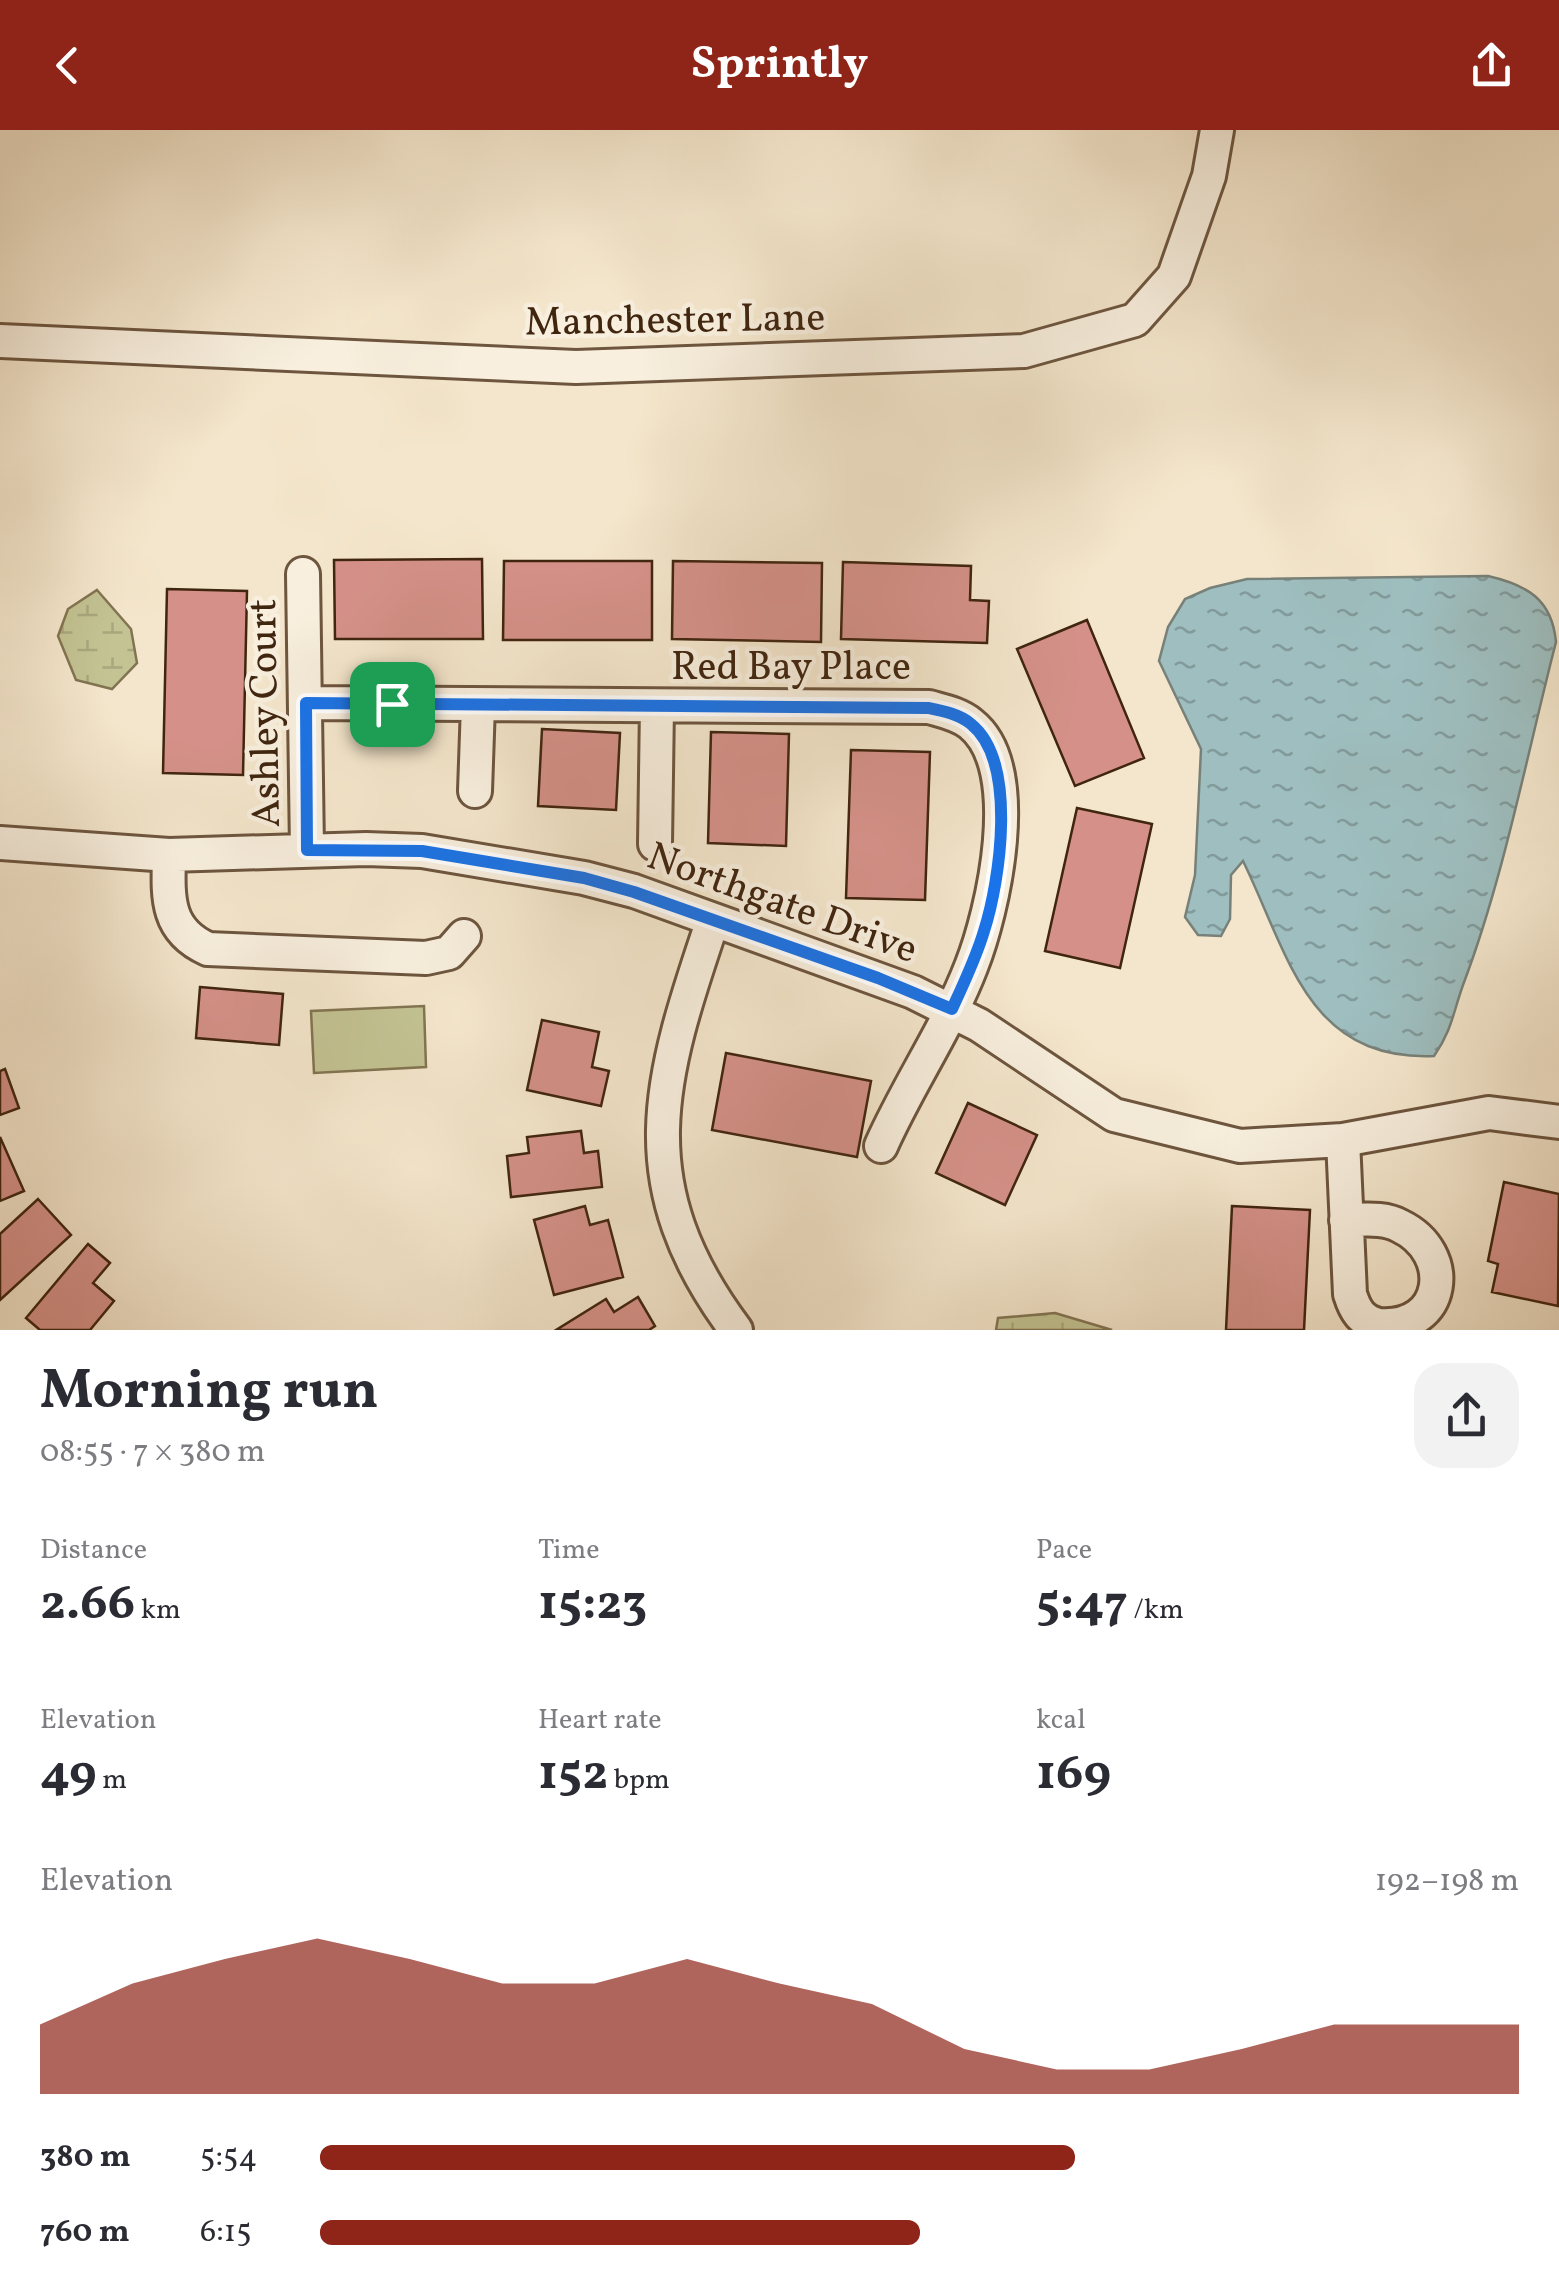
<!DOCTYPE html>
<html lang="en">
<head>
<meta charset="utf-8">
<style>
	:root { --surface:#fff; --page:#f2f2f3; --text:#2b2b33; --muted:#7c7c81; --accent:#8f2418 }
	body { margin:0; font-family:Vollkorn,serif; background:var(--page); color:var(--text); height:100vh; display:flex; flex-direction:column; font-size:38px; white-space:nowrap }
	* { box-sizing:border-box; margin:0 }
	p { font-size:32px; color:var(--muted) }
	.icon { flex:none; width:55px; height:55px; fill:none; stroke:currentColor; stroke-width:2; stroke-linecap:round; stroke-linejoin:round }
	.map { position:relative; height:1200px; overflow:hidden }
	.drawer { display:flex; flex-direction:column; background:var(--surface); flex:1 }
	.drawer>* { flex:none }
	.pin { position:absolute; display:grid; place-items:center; width:85px; height:85px; color:#fff; margin:-42px; border-radius:20px; box-shadow:0 5px 15px #0006 }
	.round { display:grid; place-items:center; flex:none; width:105px; height:105px; border-radius:30px; background:var(--page) }
	.headline { display:flex; align-items:center; justify-content:space-between; height:170px; padding:0 40px }
	h1 { font-size:55px; font-weight:700; line-height:75px }
	.metrics { display:grid; grid-template-columns:repeat(3,1fr); gap:15px; height:170px; padding:10px 40px }
	.metrics div { display:grid; align-content:center }
	.metrics b { font-size:50px; font-weight:700 }
	.metrics small { font-size:28px; font-weight:400 }
	.metrics p { font-size:28px }
	.chart { height:280px; padding:20px 40px }
	.chart p { display:flex; justify-content:space-between }
	.chart svg { width:100%; height:180px; margin-top:10px; fill:var(--accent); opacity:.7 }
	ul { padding:0 40px; list-style:none; font-size:32px }
	li { display:grid; grid-template-columns:160px 120px 1fr; align-items:center; height:75px }
	li i { height:25px; border-radius:12px; background:var(--accent) }
	header { display:flex; justify-content:space-between; align-items:center; height:130px; padding:0 40px; background:var(--accent); color:#fff; font-size:45px; font-weight:700 }
	.map>svg:first-child { display:block }
	.green { fill:#c3c393; stroke:#827451; stroke-width:2.5 }
	.wetland { fill:url(#wetland-marsh); stroke:#827451; stroke-width:2.5 }
	.water { fill:url(#water-ripples); stroke:#788179; stroke-width:2.5 }
	.building { fill:#d59189; stroke:#40250f; stroke-width:2.5 }
	.lines { fill:none; stroke-linecap:round; stroke-linejoin:round }
	.minor-casing { stroke:#6d553e; stroke-width:38 }
	.minor { stroke:#f8efde; stroke-width:32 }
	.route-casing { stroke:#fff; stroke-width:20 }
	.route { stroke:#1a73e8; stroke-width:12 }
	.labels { text-anchor:middle; stroke-width:9; stroke-linejoin:round; paint-order:stroke }
	.street-label { font-size:40px; fill:#40250f; stroke:#f8efde }
</style>
</head>
<body>
<header><svg class="icon" aria-label="back" viewBox="0 0 24 24"><path d="M15 5l-7 7 7 7"/></svg>Sprintly<svg class="icon" aria-label="share" viewBox="0 0 24 24"><path d="M12 15V3M7 8l5-5 5 5M5 13v7h14v-7"/></svg></header>
<div class="map">
<svg width="1559" height="1200" viewBox="0 0 1559 1200">
	<defs>
		<pattern id="wetland-marsh" width="20" height="14" patternUnits="userSpaceOnUse" patternTransform="scale(2.5)"><rect width="20" height="14" fill="#c3c393"/><path d="M1 5h8M5 5V1M11 12h8M15 12V8" fill="none" stroke="#a9a77e"/></pattern>
		<pattern id="water-ripples" width="26" height="14" patternUnits="userSpaceOnUse" patternTransform="scale(2.5)"><rect width="26" height="14" fill="#9ebebf"/><path d="M2 4q2-2 4 0t4 0M15 11q2-2 4 0t4 0" fill="none" stroke="#829a9a"/></pattern>
	</defs>
	<rect width="100%" height="100%" fill="#f4e6cc"/>
	<filter id="stains"><feTurbulence type="fractalNoise" baseFrequency=".002" numOctaves="4"/><feColorMatrix values="0 0 0 0 .2 0 0 0 0 .09 0 0 0 0 .02 0 0 0 .5 -.17"/></filter>
	<radialGradient id="worn" r=".72"><stop offset=".6" stop-color="#630" stop-opacity="0"/><stop offset="1" stop-color="#630" stop-opacity=".3"/></radialGradient>
	<!-- green -->
	<path class="green" d="M424,876L426,937L314,943L311,881Z"/>
	<!-- wetland -->
	<path class="wetland" d="M97,460L131,499L137,533L112,559L76,550L58,506L68,479Z
		M1055,1183L1112,1200H996L998,1188Z"/>
	<!-- water -->
	<path class="water" d="M1488,446C1527,455 1552,469 1556,512C1527,624 1504,747 1463,855C1453,883 1452,900 1434,926C1307,931 1289,825 1243,731L1231,745L1230,789L1221,806L1198,805L1185,787L1195,745L1201,619L1159,531L1168,497L1185,469L1210,458L1247,449Z"/>
	<!-- building -->
	<path class="building" d="M482,429L483,509H335L334,430Z
		M504,431H652V510H503Z
		M673,431L822,433L821,512L672,509Z
		M843,432L971,436L970,470L989,471L987,513L841,509Z
		M167,459L247,461L243,645L163,643Z
		M1087,490L1144,628L1075,656L1017,519Z
		M542,599L620,603L616,680L538,676Z
		M711,602L789,604L786,716L708,713Z
		M851,620L930,622L925,770L846,768Z
		M1077,678L1152,694L1120,838L1045,821Z
		M200,857L283,864L279,915L196,908Z
		M542,890L599,902L592,937L609,941L601,976L527,960Z
		M726,923L871,951L857,1027L712,1000Z
		M5,939L19,978L0,985V941Z
		M968,973L1037,1005L1005,1075L936,1043Z
		M581,1001L584,1023L598,1021L602,1057L511,1067L507,1026L529,1023L527,1007Z
		M0,1007L24,1061L0,1071Z
		M1504,1052L1559,1064L1558,1176L1492,1162L1498,1134L1488,1131Z
		M38,1069L71,1105L0,1170V1104Z
		M585,1076L590,1095L608,1090L623,1147L554,1165L534,1090Z
		M1232,1076L1310,1080L1304,1200H1226Z
		M88,1114L110,1133L93,1153L114,1171L90,1200H40L26,1188Z
		M638,1167L655,1196L649,1200H556L606,1169L614,1182Z"/>
	<g class="lines">
		<!-- minor casing -->
		<g class="minor-casing">
			<path id="minor" d="M0,211L576,237L1024,221L1135,190L1174,146L1209,46L1217,0
				M303,444L307,720
				M306,573L929,577C943,581 959,584 971,594C1026,638 993,782 971,837C947,899 908,955 881,1016
				M475,661L478,575
				M0,713L169,725L366,719L422,721L584,748L634,761L913,862L979,895L1114,985L1240,1016L1343,1010L1489,983L1559,992
				M655,714L657,576
				M169,725C168,766 165,800 208,819L426,828L449,823L464,806
				M713,790C659,949 626,1053 736,1200
				M1343,1010L1350,1164C1355,1180 1361,1191 1379,1195C1446,1200 1456,1123 1400,1096C1384,1087 1364,1090 1346,1090"/>
		</g>
		<!-- minor -->
		<use href="#minor" class="minor"/>
	</g>
	<g class="lines">
		<!-- route casing -->
		<g class="route-casing">
			<path id="route" d="M306,573L928,578C943,581 959,584 971,594C1018,632 1000,751 984,801C976,828 964,853 952,879L878,848L634,762L584,748L422,721L307,720Z"/>
		</g>
		<!-- route -->
		<use href="#route" class="route"/>
	</g>
	<g class="labels">
		<!-- street labels -->
		<g class="street-label">
			<text transform="translate(675 188) rotate(-1)" y="14">Manchester Lane</text>
			<text x="791" y="549">Red Bay Place</text>
			<text transform="translate(263 583) rotate(-91)" y="14">Ashley Court</text>
			<text transform="translate(783 771) rotate(20)" y="14">Northgate Drive</text>
		</g>
	</g>
	<rect width="100%" height="100%" filter="url(#stains)"/>
	<rect width="100%" height="100%" fill="url(#worn)"/>
</svg>
<div class="pin" style="left:392px;top:574px;background:#1e9e55"><svg class="icon" aria-label="arrive" viewBox="0 0 24 24"><path d="M6 21V4h12l-3 4 3 4H6"/></svg></div>
</div>
<section class="drawer">
<div class="headline"><div><h1>Morning run</h1><p>08:55 · 7 × 380 m</p></div><a class="round"><svg class="icon" aria-label="share" viewBox="0 0 24 24"><path d="M12 15V3M7 8l5-5 5 5M5 13v7h14v-7"/></svg></a></div>
<div class="metrics">
<div><p>Distance</p><b>2.66<small> km</small></b></div>
<div><p>Time</p><b>15:23</b></div>
<div><p>Pace</p><b>5:47<small> /km</small></b></div>
</div>
<div class="metrics">
<div><p>Elevation</p><b>49<small> m</small></b></div>
<div><p>Heart rate</p><b>152<small> bpm</small></b></div>
<div><p>kcal</p><b>169</b></div>
</div>
<div class="chart"><p><span>Elevation</span>192–198 m</p>
<svg viewBox="0 0 160 44" preserveAspectRatio="none"><path d="M0 44V27L10 17L20 11L30 6L40 11L50 17L60 17L70 11L80 17L90 22L100 33L110 38L120 38L130 33L140 27L150 27L160 27V44z"/></svg>
</div>
<ul>
<li><b>380 m</b>5:54<i style="width:63%"></i></li>
<li><b>760 m</b>6:15<i style="width:50%"></i></li>
</ul>
</section>
</body>
</html>
